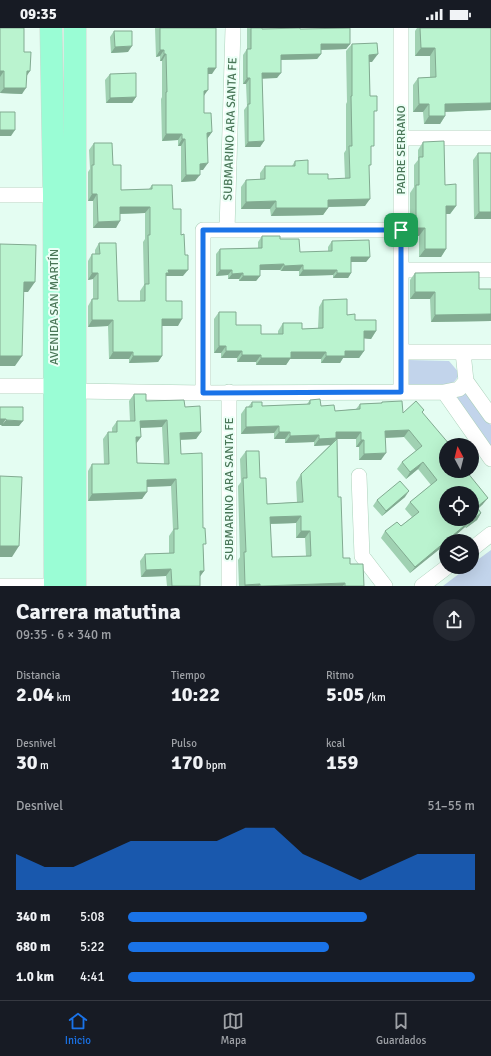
<!DOCTYPE html>
<html lang="es">
<head>
<meta charset="utf-8">
<style>
	:root { --surface:#171b24; --page:#242831; --text:#f1f3f6; --muted:#9ea1a6; --line:#363941; --accent:#1a73e8 }
	body { margin:0; font-family:Signika,sans-serif; background:var(--page); color:var(--text); height:100vh; display:flex; flex-direction:column; font-size:15px; white-space:nowrap }
	* { box-sizing:border-box; margin:0 }
	p { font-size:13px; color:var(--muted) }
	.icon { flex:none; width:22px; height:22px; fill:none; stroke:currentColor; stroke-width:2; stroke-linecap:round; stroke-linejoin:round }
	.map { position:relative; height:558px; overflow:hidden }
	.side { display:flex; flex-direction:column; background:var(--surface); flex:1 }
	.side>* { flex:none }
	.needle { width:26px; rotate:353deg }
	.tools { position:absolute; left:439px; top:410px; display:grid; gap:8px }
	.tools a { display:grid; place-items:center; width:40px; height:40px; border-radius:50%; background:var(--surface); box-shadow:0 4px 16px #0002; font-size:20px }
	.pin { position:absolute; display:grid; place-items:center; width:34px; height:34px; color:#fff; margin:-17px; border-radius:8px; box-shadow:0 2px 6px #0006 }
	.round { display:grid; place-items:center; flex:none; width:42px; height:42px; border-radius:21px; background:var(--page) }
	.head { display:flex; align-items:center; justify-content:space-between; height:68px; padding:0 16px }
	h1 { font-size:22px; font-weight:800; line-height:30px }
	.stats { display:grid; grid-template-columns:repeat(3,1fr); gap:6px; height:68px; padding:4px 16px }
	.stats div { display:grid; align-content:center }
	.stats b { font-size:20px; font-weight:800 }
	.stats small { font-size:11px; font-weight:400 }
	.stats p { font-size:11px }
	.chart { height:112px; padding:8px 16px }
	.chart p { display:flex; justify-content:space-between }
	.chart svg { width:100%; height:72px; margin-top:4px; fill:var(--accent); opacity:.7 }
	ul { padding:0 16px; list-style:none; font-size:13px }
	li { display:grid; grid-template-columns:64px 48px 1fr; align-items:center; height:30px }
	li i { height:10px; border-radius:5px; background:var(--accent) }
	.status { display:flex; justify-content:space-between; align-items:center; height:28px; padding:0 20px; background:var(--surface); direction:ltr }
	.status svg { height:11px; fill:currentColor }
	.tabs { display:flex; justify-content:space-around; align-items:center; height:56px; border-top:1px solid var(--line); background:var(--surface); font-size:11px; color:var(--muted) }
	.tabs a { display:grid; justify-items:center; gap:2px }
	.tabs .current { color:var(--accent) }
	.map>svg:first-child { display:block }
	.green { fill:#c2d4eb }
	.lines { fill:none; stroke-linecap:round; stroke-linejoin:round }
	.street-casing { stroke:#add1bb; stroke-width:16 }
	.primary-casing { stroke:#ccd9d0; stroke-width:23 }
	.street { stroke:#fff; stroke-width:15 }
	.primary { stroke:#9afdd5; stroke-width:22 }
	.wall { fill:#a0d1b2; fill-rule:evenodd }
	.shaded-wall { fill:#82aa91 }
	.building { fill:#baf3cf; stroke:#82aa91; fill-rule:evenodd }
	.route-casing { stroke:#fff; stroke-width:8 }
	.route { stroke:#1a73e8; stroke-width:5 }
	.labels { text-anchor:middle; stroke-width:4; stroke-linejoin:round; paint-order:stroke }
	.street-label { font-size:12px; fill:#497657; stroke:#ebfff6 }
</style>
</head>
<body>
<div class="status"><b>09:35</b><svg viewBox="0 0 49 12"><path d="M0 12V9h3v3zM5 12V6h3v6zM10 12V3h3v9zM15 12V0h3v12zM26 1h20v11H26zM47 4h2v5h-2z"/></svg></div>
<div class="map">
<svg width="491" height="558" viewBox="0 0 491 558">
	<rect width="100%" height="100%" fill="#e4fdf2"/>
	<!-- green -->
	<path class="green" d="M409,332L449,333L460,346L451,358L406,357L402,345Z
		M467,363L491,397V420L457,370Z
		M491,522V558H443L468,539H472V536Z"/>
	<g class="lines">
		<!-- street casing -->
		<g class="street-casing">
			<path id="street" d="M401,0V364
				M401,110H491
				M0,167H54
				M227,202L233,0
				M401,242H491
				M401,324H491
				M466,353L491,388
				M0,358H54
				M75,363L203,365L444,364L459,361L466,353L463,324
				M229,364V558
				M444,364L491,431
				M203,365V202H401
				M359,448L362,528L385,558
				M472,521L491,506
				M0,558H55
				M422,558L447,539"/>
		</g>
		<!-- primary casing -->
		<g class="primary-casing">
			<path id="primary" d="M51,0L54,167L55,558
				M75,0V558"/>
		</g>
		<!-- street -->
		<use href="#street" class="street"/>
		<!-- primary -->
		<use href="#primary" class="primary"/>
	</g>
	<!-- wall -->
	<path class="wall" d="M0,0L24,24L26,49L22,66L0,65Z
		M155,0H216L212,46H208L204,68V85L212,104L207,111L203,142H200L195,153L181,154V118H178V112L162,113L161,71L162,69V33H160V28L156,29Z
		M247,0L300,1H324V0H350V16L346,21L321,22V26L317,31L281,32L277,50H262L264,113L260,119H245L244,82L247,78L246,56H243V27L247,21Z
		M417,0H491V82L445,84V88L440,96H424L423,84H413V57L418,50L430,49V28H415V3Z
		M114,3L128,24L111,25L110,9Z
		M352,16L372,34H369L370,68L374,87L369,140L365,178L328,179V180L323,187L271,188L270,181H241V159L246,152L260,151V145L265,138H292L295,133L308,146L328,151H345L344,125L346,122V76L347,74L346,23Z
		M110,46L136,69L132,75H106L105,52Z
		M423,114L456,178L450,186H446V221L441,229H419V208H410V165L414,159V137L418,132V122Z
		M94,115L113,137L121,162L149,161L152,157L173,181L181,207L183,248H166V273L178,298H162V328L158,334L129,335V331H109L108,298L88,299V278L92,271H93V251L88,252V233L92,226H95V222L99,215L118,273H140V263L144,257L143,214L145,211V185L120,186L116,200H93V173H88V144L90,141L89,122Z
		M478,125L491,191H474L473,132Z
		M262,208L280,211L300,224H328V219L332,213L370,229L366,234H351V245L348,250H333V247L299,248V243H281L280,242H260V248L256,253H239V251H228V247L216,248V226L220,221L258,220V214Z
		M415,245L479,261H491V293L431,294L430,271H410V252Z
		M323,272L355,292L376,303L371,311L364,310V323L359,330H343L340,335H321V331H290L286,337H256V334H237V330H221V325H214V291L219,284L236,297L261,306H278V303L283,295L302,301L318,300L319,279Z
		M134,366L146,373L185,379L201,404L196,411L180,412L181,426L203,519L204,543L200,548V558H167L166,548L141,549L140,533L145,526L169,525V508L173,502L171,458L147,459L142,471L88,473V443L92,436H104L103,411L108,404H112V400L117,393H130L129,373ZM162,399L164,436L137,435L136,415L141,400Z
		M310,372L321,378L335,383L356,381L360,376L381,375L382,374L403,385L424,382L422,385L469,443L468,445L483,476L478,481L481,485L477,492L466,500L465,499L449,513H446L410,545L381,510L385,503L401,498L412,489L405,481L410,474L431,457L418,441L406,451L397,441L402,434L416,423L404,409L385,410L381,432H359V419H356V411H337L338,469L343,530L350,536L364,558H239L238,532L240,529L238,458L241,454L240,431L246,423L260,450L267,476L297,474L296,454L301,446L330,417L314,418V414L285,415V411H274V405L241,406V386L246,379H248L252,374L262,378L307,376ZM296,495V510H305L306,528L272,529L270,496Z
		M405,469L382,488L373,478L377,472Z"/>
	<!-- shaded-wall -->
	<path class="shaded-wall" d="M321,16H350L346,21L317,22Z
		M132,18L128,24L111,25L115,19Z
		M421,20H435L430,28H415Z
		M160,22H164L160,28L156,29Z
		M164,26H166L162,33H160Z
		M321,26L317,31L277,32L281,27Z
		M378,26L372,34H364L369,27Z
		M208,40H216L212,46H203Z
		M0,43H4L0,49Z
		M27,43H30L26,49Z
		M262,45H281L277,50L258,51Z
		M247,50H250L246,56H243Z
		M4,60H26L22,66L0,65Z
		M208,62L203,69L204,63Z
		M136,69L132,75H106L110,70Z
		M491,75V82L440,84L445,76Z
		M419,76H429L423,84H413Z
		M429,88H445L440,96H424Z
		M0,102H15L11,108H0Z
		M212,104L207,111V105Z
		M166,106H182L178,112L162,113Z
		M182,111H185L181,118H178Z
		M264,113L260,119H245L248,114Z
		M208,135L203,142H195L200,136Z
		M186,147H200L195,153L181,154Z
		M92,166H97L93,173H88Z
		M370,171L365,178L323,179L328,172Z
		M276,173L270,181H241L246,174Z
		M446,178H456L450,186H440Z
		M120,179H150L145,185L116,186Z
		M276,180H328L323,187L271,188Z
		M479,184H491V191H474Z
		M120,193L116,200H93L98,194Z
		M416,200H425L419,208H410Z
		M425,221H446L441,229H419Z
		M351,229H370L366,234H347Z
		M284,236L280,242H256L260,237Z
		M303,237L299,243H281L284,238Z
		M168,242H188L183,248H166L164,252H161Z
		M220,242H232L228,247L216,248Z
		M303,242H337L333,247L299,248Z
		M92,245H98L93,251L88,252Z
		M243,245L239,251H228L232,246Z
		M337,245H351L348,250H333Z
		M243,248H260L256,253H239Z
		M24,254H35L28,264H17Z
		M415,264H435L430,271H410Z
		M491,286V293L431,294L435,287Z
		M162,291H182L178,298H157Z
		M92,292H113L108,298L88,299Z
		M364,303H376L371,311L359,310Z
		M219,318H226L221,325H214Z
		M226,323H242L237,330H221Z
		M345,323H364L359,330H343L340,335H321L326,328Z
		M113,324H133L129,331H109Z
		M291,324H326L321,331H290L286,337H256L261,330Z
		M242,327H261L256,334H237Z
		M0,328H22L15,338H0Z
		M133,328H162L158,334L129,335Z
		M0,391H6L2,397H0Z
		M6,392L23,393L19,398H1Z
		M167,392L162,399L135,400L140,393Z
		M279,398L274,405L241,406L246,399Z
		M409,402L404,409L380,410L385,403Z
		M201,404L196,411L175,412L180,405Z
		M279,404H290L285,411H274Z
		M336,404H361L356,411H336L331,417L314,418L319,411Z
		M319,407L314,414L285,415L290,408Z
		M136,409H141L136,416Z
		M361,412H364L359,419H356Z
		M386,425L381,432H359L364,426Z
		M423,434L418,441L406,451L410,444Z
		M176,451L171,458L142,459L147,452Z
		M409,463L405,469L382,488L386,483Z
		M147,464L142,471L88,473L92,466Z
		M488,470L483,476L472,486L477,479Z
		M481,485L477,492L466,500L471,493Z
		M301,488L296,495L265,496L270,489Z
		M470,493L465,499L449,513H446V516L410,545L415,539Z
		M301,503H310L305,510H296Z
		M0,518H19L12,529H0Z
		M171,541L166,548L141,549L146,542Z
		M200,543H204L199,550Z
		M345,555L343,558H263Z
		M260,556L259,558H244L245,557Z"/>
	<!-- building -->
	<path class="building" d="M0,0H24V24H31L30,43H27L26,60H4V43H0Z
		M160,0H216V40H208V62L204,63V85H211L212,104L207,105L208,135L200,136V147H186L185,111H182V106H166V64H167L166,26H164V22H160Z
		M251,0H262V1L300,0V1L350,0V16H321V26L281,27V45H262L264,113L248,114V76H250V50H247V21H251Z
		M420,0H491V75L445,76V88H429V76H419L418,50L436,49L435,20H421Z
		M114,3H132V18L115,19Z
		M377,15L378,26L369,27L370,68H377V83H374V118H371V137H369L370,171L328,172V180H276V173L246,174V152L265,151V138H295V133L308,132V146H328V151L350,150L349,118H352L351,68H352V16Z
		M136,45V69L110,70V46Z
		M0,84H15V102H0Z
		M444,113L445,157L456,156V178H446V221H425V200H416V157H419V129H423V114Z
		M94,115H112L113,137H121V162L152,161V157H172L173,181H181V207L184,206L185,227H188V242H168L169,245H166V273H182V291H162V328H133V324H113V292H92V271H98V245H92V226H100L99,215H116L118,273H145V256H149L148,207H150V179H120V193L98,194L97,166H92V137H94Z
		M478,125H491V184H479Z
		M262,208H280V211H299L300,224L332,223V213L369,212L370,229H351V245H337V242H303V237L284,238V236L260,237V248H243V245L232,246V242H220V221L262,220Z
		M0,216L36,217L35,254H24L22,328H0Z
		M479,244V261H491V286L435,287V264H415V245Z
		M347,271V287L355,286V292H376V303H364V323H345V328H326V324H291V330H261V327H242V323H226V318H219V284H236V297H261V306H283V295H302V301L323,300V272Z
		M134,366H146V373L184,372L185,379L200,378L201,404L180,405L181,426L202,425L203,500H205L206,516H203L204,543H200V558H172L171,541L146,542L145,526L174,525V501H178L176,451L147,452V464L92,466V436H109L108,404H117V393H135ZM167,392L169,436L137,435L136,409H141L140,393Z
		M320,371L321,378L334,377L335,383L360,381V376L382,375V374L402,373L403,385L416,373L424,382L422,384L450,417H446V443H469L467,444L488,470L477,479L481,485L471,493H470L415,539L385,503L397,494L401,498L419,484L410,474L437,452L423,434L410,444L402,434L422,418L409,402L385,403L386,425L364,426V412H361V404H336V410L319,411V407L290,408V404H279V398L246,399V379H252V374H262V378L310,376V372ZM446,465H472V491H446Z
		M0,379H23V393L6,392V391H0Z
		M337,411L338,469H341L343,530H350V536H363L364,558H345V555L263,558H260V556L245,557L244,524H246L243,450H247L246,423H259L260,450H266L267,476L303,474L301,446ZM301,488V503H310L311,528L272,529L270,489Z
		M0,448L22,449L19,518H0Z
		M400,453L409,463L386,483L377,472Z"/>
	<g class="lines">
		<!-- route casing -->
		<g class="route-casing">
			<path id="route" d="M203,202H401V364L203,365Z"/>
		</g>
		<!-- route -->
		<use href="#route" class="route"/>
	</g>
	<g class="labels">
		<!-- street labels -->
		<g class="street-label">
			<text transform="translate(230 101) rotate(-88)" y="4">SUBMARINO ARA SANTA FE</text>
			<text transform="translate(401 122) rotate(-90)" y="4">PADRE SERRANO</text>
			<text transform="translate(54 279) rotate(-90)" y="4">AVENIDA SAN MARTÍN</text>
			<text transform="translate(229 461) rotate(-90)" y="4">SUBMARINO ARA SANTA FE</text>
		</g>
	</g>
</svg>
<div class="tools">
<a><svg class="needle" viewBox="-14 -14 28 28"><path d="M0-13l5 13h-10z" fill="#e53935"/><path d="M0 13l5-13h-10z" fill="#9ea1a6"/></svg></a>
<a><svg class="icon" aria-label="locate" viewBox="0 0 24 24"><circle cx="12" cy="12" r="6"/><path d="M12 2v4M12 18v4M2 12h4M18 12h4"/></svg></a>
<a><svg class="icon" aria-label="layers" viewBox="0 0 24 24"><path d="M12 4l9 5-9 5-9-5zM3 14l9 5 9-5"/></svg></a>
</div>
<div class="pin" style="left:401px;top:202px;background:#1e9e55"><svg class="icon" aria-label="arrive" viewBox="0 0 24 24"><path d="M6 21V4h12l-3 4 3 4H6"/></svg></div>
</div>
<section class="side">
<div class="head"><div><h1>Carrera matutina</h1><p>09:35 · 6 × 340 m</p></div><a class="round"><svg class="icon" aria-label="share" viewBox="0 0 24 24"><path d="M12 15V3M7 8l5-5 5 5M5 13v7h14v-7"/></svg></a></div>
<div class="stats">
<div><p>Distancia</p><b>2.04<small> km</small></b></div>
<div><p>Tiempo</p><b>10:22</b></div>
<div><p>Ritmo</p><b>5:05<small> /km</small></b></div>
</div>
<div class="stats">
<div><p>Desnivel</p><b>30<small> m</small></b></div>
<div><p>Pulso</p><b>170<small> bpm</small></b></div>
<div><p>kcal</p><b>159</b></div>
</div>
<div class="chart"><p><span>Desnivel</span>51–55 m</p>
<svg viewBox="0 0 160 44" preserveAspectRatio="none"><path d="M0 44V22L10 30L20 30L30 22L40 14L50 14L60 14L70 14L80 6L90 6L100 22L110 30L120 38L130 30L140 22L150 22L160 22V44z"/></svg>
</div>
<ul>
<li><b>340 m</b>5:08<i style="width:69%"></i></li>
<li><b>680 m</b>5:22<i style="width:58%"></i></li>
<li><b>1.0 km</b>4:41<i style="width:100%"></i></li>
</ul>
</section>
<nav class="tabs">
<a class="current"><svg class="icon" aria-label="home" viewBox="0 0 24 24"><path d="M3 11l9-7 9 7M6 9v11h12V9"/></svg>Inicio</a>
<a><svg class="icon" aria-label="map" viewBox="0 0 24 24"><path d="M3 6l6-2 6 2 6-2v14l-6 2-6-2-6 2zM9 4v14M15 6v14"/></svg>Mapa</a>
<a><svg class="icon" aria-label="saved" viewBox="0 0 24 24"><path d="M7 4h10v16l-5-4-5 4z"/></svg>Guardados</a>
</nav>
</body>
</html>
